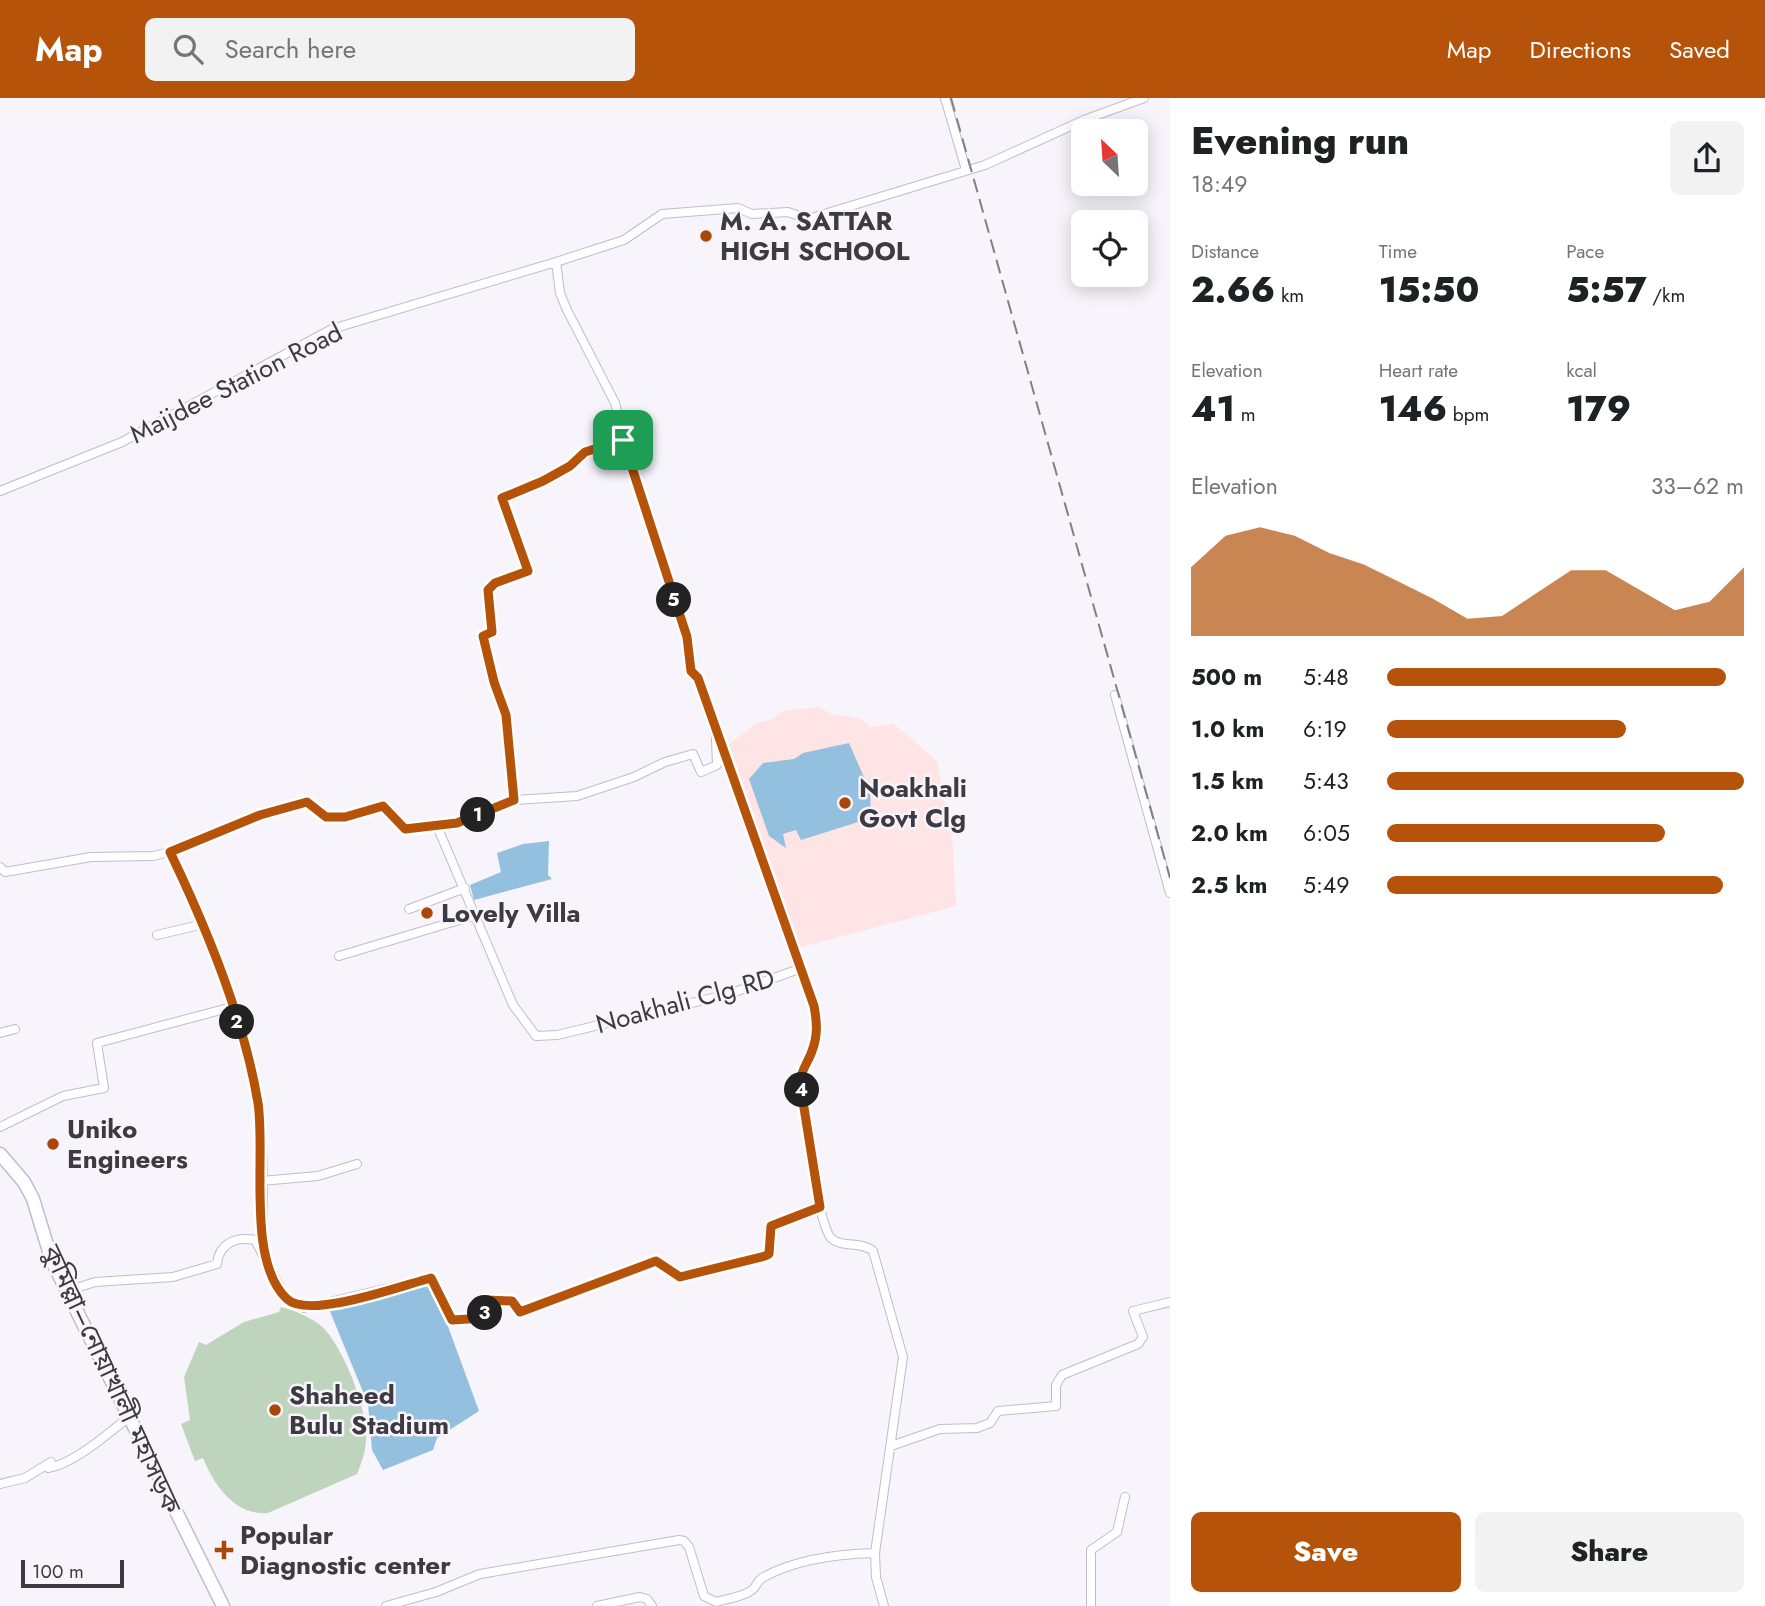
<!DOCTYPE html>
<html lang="en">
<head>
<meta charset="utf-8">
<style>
	:root { --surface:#fff; --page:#f2f2f2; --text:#202124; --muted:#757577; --accent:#b45309 }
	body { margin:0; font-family:Jost,"Noto Sans Bengali",sans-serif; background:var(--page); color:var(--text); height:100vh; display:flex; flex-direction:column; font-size:26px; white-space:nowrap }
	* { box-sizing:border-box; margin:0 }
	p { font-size:23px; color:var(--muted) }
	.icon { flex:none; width:38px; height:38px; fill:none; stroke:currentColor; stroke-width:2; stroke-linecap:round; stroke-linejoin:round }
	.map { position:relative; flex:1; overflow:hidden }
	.side { display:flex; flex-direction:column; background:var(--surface); width:595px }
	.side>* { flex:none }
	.needle { width:46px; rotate:335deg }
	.tools { position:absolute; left:1071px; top:21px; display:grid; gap:14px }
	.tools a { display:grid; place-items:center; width:77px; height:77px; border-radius:10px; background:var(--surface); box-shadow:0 4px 18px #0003; font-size:35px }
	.scale { position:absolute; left:21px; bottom:18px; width:103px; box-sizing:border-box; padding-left:7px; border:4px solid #3d3a42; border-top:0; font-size:19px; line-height:24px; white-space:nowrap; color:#3d3a42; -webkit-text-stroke:5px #f7f4fc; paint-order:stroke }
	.pin { position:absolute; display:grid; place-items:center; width:60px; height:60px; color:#fff; margin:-30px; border-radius:14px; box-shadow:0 4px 10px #0006 }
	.km { position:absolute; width:35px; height:35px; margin:-18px; border-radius:50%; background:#222; color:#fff; font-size:19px; line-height:35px; text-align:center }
	.round { display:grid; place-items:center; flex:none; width:74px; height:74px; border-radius:10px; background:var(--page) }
	.head { display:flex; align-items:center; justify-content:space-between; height:119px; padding:0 21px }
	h1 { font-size:38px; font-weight:800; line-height:52px }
	.stats { display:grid; grid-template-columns:repeat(3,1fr); gap:10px; height:119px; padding:7px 21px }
	.stats div { display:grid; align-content:center }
	.stats b { font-size:35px; font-weight:800 }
	.stats small { font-size:19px; font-weight:400 }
	.stats p { font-size:19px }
	.chart { height:196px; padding:14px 21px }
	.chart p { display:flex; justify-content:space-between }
	.chart svg { width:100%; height:126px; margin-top:7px; fill:var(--accent); opacity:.7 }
	.primary-button { display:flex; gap:14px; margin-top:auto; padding:14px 21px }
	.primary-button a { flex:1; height:80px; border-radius:10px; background:var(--accent); color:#fff; font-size:28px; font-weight:800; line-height:80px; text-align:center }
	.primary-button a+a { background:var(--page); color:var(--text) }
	ul { padding:0 21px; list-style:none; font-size:23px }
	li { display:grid; grid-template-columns:112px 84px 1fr; align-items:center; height:52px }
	li i { height:18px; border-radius:9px; background:var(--accent) }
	header { display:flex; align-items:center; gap:42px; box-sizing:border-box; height:98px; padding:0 35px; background:var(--accent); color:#fff }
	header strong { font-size:33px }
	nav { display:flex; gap:38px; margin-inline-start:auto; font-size:24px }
	.search { width:490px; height:63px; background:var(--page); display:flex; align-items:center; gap:18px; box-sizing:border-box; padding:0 24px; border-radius:10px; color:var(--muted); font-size:26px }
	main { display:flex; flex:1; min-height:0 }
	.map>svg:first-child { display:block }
	.education { fill:#ffe4e6 }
	.green { fill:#bed4bd }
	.water { fill:#92c0de }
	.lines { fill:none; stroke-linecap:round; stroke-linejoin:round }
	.minor-casing { stroke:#c2bbcf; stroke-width:10 }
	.trunk-casing { stroke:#c2bbcf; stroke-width:15 }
	.minor { stroke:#fff; stroke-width:8 }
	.trunk { stroke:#fff; stroke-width:12 }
	.rail { stroke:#827f87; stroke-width:2; stroke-dasharray:14 7; stroke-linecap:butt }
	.route-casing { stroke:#fff; stroke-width:14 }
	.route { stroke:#b45309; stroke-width:9 }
	.poi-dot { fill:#a94806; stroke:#f7f4fc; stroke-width:2.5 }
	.labels { text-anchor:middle; stroke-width:5; stroke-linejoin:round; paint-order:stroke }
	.poi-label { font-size:26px; font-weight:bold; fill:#3d3a42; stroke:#f7f4fc; text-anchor:start }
	.street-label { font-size:26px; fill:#3d3a42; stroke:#f7f4fc }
</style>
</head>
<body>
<header>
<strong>Map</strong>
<div class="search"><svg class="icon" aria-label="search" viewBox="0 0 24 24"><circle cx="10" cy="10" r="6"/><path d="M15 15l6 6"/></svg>Search here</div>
<nav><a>Map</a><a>Directions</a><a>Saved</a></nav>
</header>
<main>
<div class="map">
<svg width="1170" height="1508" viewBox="0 0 1170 1508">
	<rect width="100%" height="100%" fill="#f7f4fc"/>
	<!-- education -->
	<path class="education" d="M819,609L831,616L860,620L870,629L894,626L937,663L953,748L956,808L798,850L724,650L757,625L773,621L782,613Z"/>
	<!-- green -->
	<path class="green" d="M281,1209C295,1213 308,1218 320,1227C342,1245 365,1306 366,1334C367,1349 363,1362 357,1376L268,1415C235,1418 214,1387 203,1360L195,1363L181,1326L190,1322L184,1279L199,1244L206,1247L244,1224L279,1214Z"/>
	<!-- water -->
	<path class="water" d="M849,645L870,693L871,720L801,742L796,732L783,736L786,750L769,738L749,681L763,665L794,661L803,655Z
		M549,743L548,777L552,781L474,802L470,787L501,774L497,755L523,746Z
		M431,1182L479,1313L437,1340L433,1352L383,1372L372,1352L368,1306L329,1211Z"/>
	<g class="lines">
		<!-- minor casing -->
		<g class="minor-casing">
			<path id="minor" d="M945,0L966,72
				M0,393L122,344L332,231L556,164
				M1115,597L1170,795
				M515,702L506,617L493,584L483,538L492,534L488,492L495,485L528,473L502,400L570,368L585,354L623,342
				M437,728L513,907L536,938L557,937L729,896L799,871C812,897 823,924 813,953C808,965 801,971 800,984C804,1010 817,1128 832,1141C843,1150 861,1143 873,1153L903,1259L875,1455L876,1479L884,1508
				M170,754C205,828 246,924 258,1006C265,1054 262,1106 263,1155
				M0,769L5,774L91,759L153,758L170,754L260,717L307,704L326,719L345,718L383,708L405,731L457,725L515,702L577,698L634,679L665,664L693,656L701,674L717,667L716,641
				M409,811L465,790
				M157,837L204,826
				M339,858L476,817
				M799,871L698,581L691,573L687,539L649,420L631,373L615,305L567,212L560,195L556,164L624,142L662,116L738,110L752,116L788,114L808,121L985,67L1084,22L1144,0
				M0,935L15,931
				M0,1029L63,998L104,990L97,945L232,909
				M261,1083L318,1078L357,1066
				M67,1193L95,1184L173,1179L217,1166C219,1146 235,1138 255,1142L287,1202L304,1210L431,1180C452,1216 437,1225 485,1219L487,1202L512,1203L520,1214L656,1163L680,1179L765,1159L769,1156L771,1128L820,1109
				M891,1348L940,1331L977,1330L990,1325L998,1313L1056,1308V1287L1062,1277L1138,1246L1143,1239L1133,1213L1170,1204
				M0,1386L25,1380L51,1364L48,1370C74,1366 107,1336 128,1320
				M386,1508L436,1494L480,1476L679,1442L684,1443L689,1449L704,1498L716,1504C726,1501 744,1499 752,1492C757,1488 757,1483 762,1480C795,1461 838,1456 875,1455
				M597,1508L640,1499L647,1501L652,1508
				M1091,1508V1452L1117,1434L1125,1399"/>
		</g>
		<!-- trunk casing -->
		<g class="trunk-casing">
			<path id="trunk" d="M0,1056L24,1084L33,1101L52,1163L223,1508"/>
		</g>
		<!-- minor -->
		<use href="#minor" class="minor"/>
		<!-- trunk -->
		<use href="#trunk" class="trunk"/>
		<!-- rail -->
		<path class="rail" d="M951,0L1170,780"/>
	</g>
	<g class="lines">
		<!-- route casing -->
		<g class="route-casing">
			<path id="route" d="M623,342L687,539L691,573L698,580L814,908C817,924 818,938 812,953C808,965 801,971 800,985L820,1109L771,1128L769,1156L765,1158L680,1179L656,1163L520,1214L512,1203L487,1202L485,1220L452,1222L431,1180C403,1187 309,1222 287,1201C246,1163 266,1057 258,1005C244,920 207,831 170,754L260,717L307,704L326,719H345L383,708L405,731L457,725L514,702L506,617L494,584L483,538L492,534L488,492L495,485L528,473L502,400L543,383L570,368L585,354Z"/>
		</g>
		<!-- route -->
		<use href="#route" class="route"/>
	</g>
	<!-- markers -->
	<g class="poi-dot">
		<circle cx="706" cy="138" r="7"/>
		<circle cx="845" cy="705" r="7"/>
		<circle cx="427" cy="815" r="7"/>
		<circle cx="53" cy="1046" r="7"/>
		<circle cx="275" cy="1312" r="7"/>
		<path d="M220.5 1441.5h7v7h7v7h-7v7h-7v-7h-7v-7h7z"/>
	</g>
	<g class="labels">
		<!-- poi labels -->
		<g class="poi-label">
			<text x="720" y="132">M. A. SATTAR<tspan x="720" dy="30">HIGH SCHOOL</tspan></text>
			<text x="859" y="699">Noakhali<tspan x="859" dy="30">Govt Clg</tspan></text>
			<text x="441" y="824">Lovely Villa</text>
			<text x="67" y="1040">Uniko<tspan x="67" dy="30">Engineers</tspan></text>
			<text x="289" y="1306">Shaheed<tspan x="289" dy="30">Bulu Stadium</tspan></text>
			<text x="240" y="1446">Popular<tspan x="240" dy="30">Diagnostic center</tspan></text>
		</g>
		<!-- street labels -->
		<g class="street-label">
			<text transform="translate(236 285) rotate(-27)" y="9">Maijdee Station Road</text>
			<text transform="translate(685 903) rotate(-15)" y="9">Noakhali Clg RD</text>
			<text transform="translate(112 1281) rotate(65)" y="9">কুমিল্লা–নোয়াখালী মহাসড়ক</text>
		</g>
	</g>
</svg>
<div class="tools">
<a><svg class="needle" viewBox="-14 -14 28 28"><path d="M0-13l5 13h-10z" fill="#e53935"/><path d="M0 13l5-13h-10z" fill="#757577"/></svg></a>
<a><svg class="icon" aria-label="locate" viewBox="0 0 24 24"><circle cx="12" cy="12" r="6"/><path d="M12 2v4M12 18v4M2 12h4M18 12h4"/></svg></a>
</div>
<div class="scale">100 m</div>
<div class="pin" style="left:623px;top:342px;background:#1e9e55"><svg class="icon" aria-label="arrive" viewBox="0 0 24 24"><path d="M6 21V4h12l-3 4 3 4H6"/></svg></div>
<b class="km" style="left:478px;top:717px">1</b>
<b class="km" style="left:237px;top:924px">2</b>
<b class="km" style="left:485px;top:1215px">3</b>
<b class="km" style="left:802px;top:992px">4</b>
<b class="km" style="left:674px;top:502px">5</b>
</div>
<section class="side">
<div class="head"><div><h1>Evening run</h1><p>18:49</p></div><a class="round"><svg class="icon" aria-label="share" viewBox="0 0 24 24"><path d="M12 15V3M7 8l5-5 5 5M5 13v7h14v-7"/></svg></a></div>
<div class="stats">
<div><p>Distance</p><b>2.66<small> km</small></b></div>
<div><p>Time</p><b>15:50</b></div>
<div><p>Pace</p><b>5:57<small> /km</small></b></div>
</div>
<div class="stats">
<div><p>Elevation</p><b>41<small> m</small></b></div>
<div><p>Heart rate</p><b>146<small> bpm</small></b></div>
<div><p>kcal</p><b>179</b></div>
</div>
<div class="chart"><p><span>Elevation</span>33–62 m</p>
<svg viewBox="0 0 160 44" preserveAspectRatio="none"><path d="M0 44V20L10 9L20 6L30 9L40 15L50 19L60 25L70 31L80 38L90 37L100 29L110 21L120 21L130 28L140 35L150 32L160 20V44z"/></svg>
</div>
<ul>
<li><b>500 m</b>5:48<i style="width:95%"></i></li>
<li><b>1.0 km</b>6:19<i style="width:67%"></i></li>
<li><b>1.5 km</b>5:43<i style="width:100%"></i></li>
<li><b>2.0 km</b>6:05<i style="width:78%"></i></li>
<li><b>2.5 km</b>5:49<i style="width:94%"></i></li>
</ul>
<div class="primary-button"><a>Save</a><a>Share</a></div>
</section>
</main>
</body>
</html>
